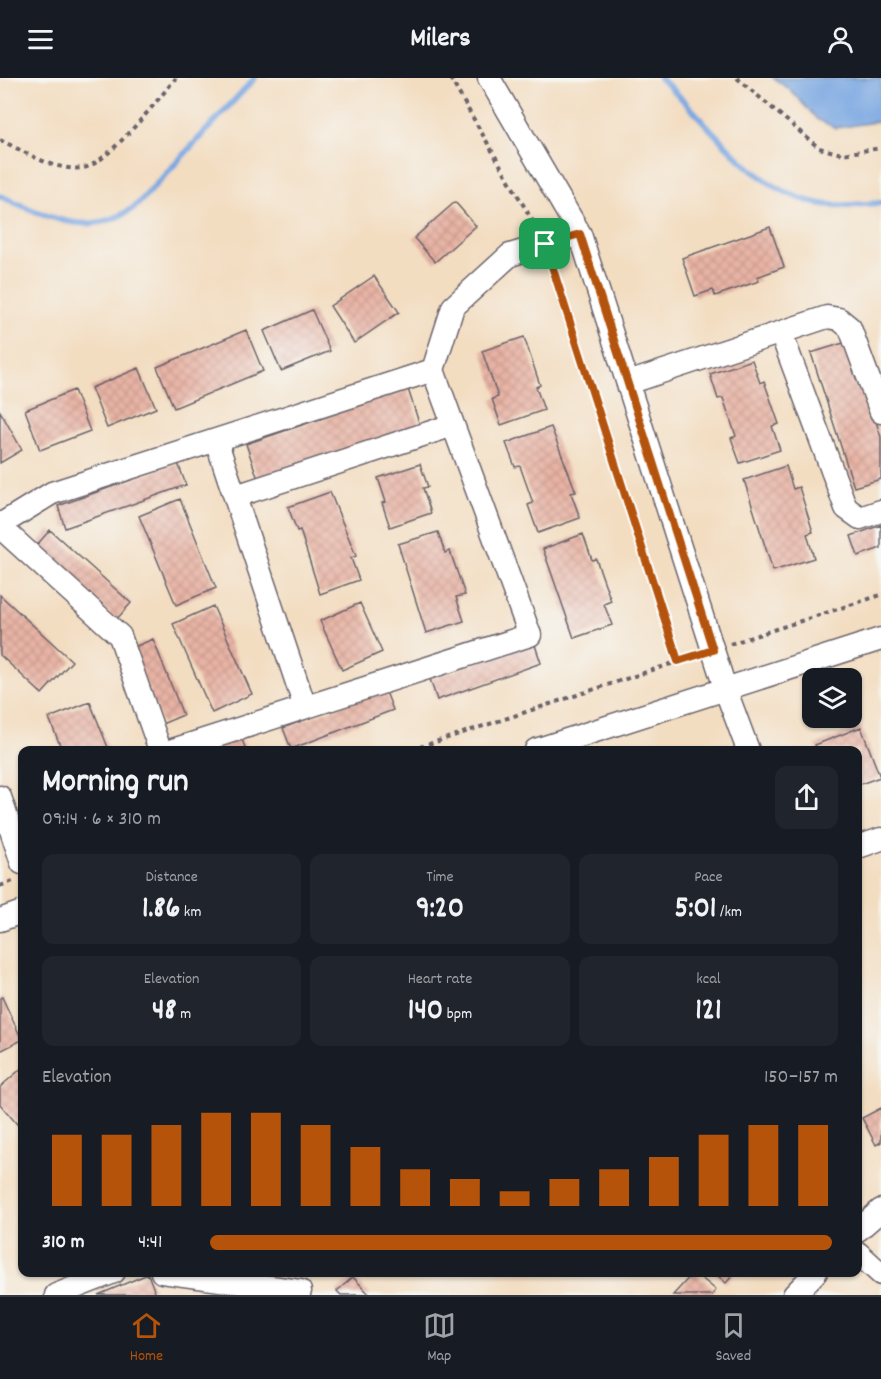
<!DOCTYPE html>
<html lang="en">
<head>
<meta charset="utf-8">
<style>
	:root { --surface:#171b24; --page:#20242c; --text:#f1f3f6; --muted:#9ea1a6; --line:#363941; --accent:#b45309 }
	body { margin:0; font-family:Dekko,sans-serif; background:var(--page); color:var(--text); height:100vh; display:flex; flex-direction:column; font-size:22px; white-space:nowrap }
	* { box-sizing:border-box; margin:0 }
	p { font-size:20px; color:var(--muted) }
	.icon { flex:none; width:33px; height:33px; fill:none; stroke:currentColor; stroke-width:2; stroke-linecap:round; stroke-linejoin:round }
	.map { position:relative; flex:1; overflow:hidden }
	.drawer { position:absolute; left:18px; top:668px; width:844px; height:531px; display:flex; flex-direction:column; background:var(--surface); border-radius:12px; box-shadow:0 2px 4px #0004 }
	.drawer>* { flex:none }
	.fabs { position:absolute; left:802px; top:590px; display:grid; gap:12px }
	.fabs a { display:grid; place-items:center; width:60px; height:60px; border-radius:12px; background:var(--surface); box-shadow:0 2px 4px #0004; font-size:30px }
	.pin { position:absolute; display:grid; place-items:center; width:51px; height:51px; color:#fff; margin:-26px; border-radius:12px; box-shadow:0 3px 9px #0006 }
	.round { display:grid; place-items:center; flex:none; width:63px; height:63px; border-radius:12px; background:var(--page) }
	.headline { display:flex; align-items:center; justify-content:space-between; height:102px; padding:0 24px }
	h1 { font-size:33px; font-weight:700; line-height:45px }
	.stats { display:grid; grid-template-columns:repeat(3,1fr); gap:9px; height:102px; padding:6px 24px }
	.stats div { display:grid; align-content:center; border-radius:12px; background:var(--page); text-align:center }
	.stats b { font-size:30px; font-weight:700 }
	.stats small { font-size:16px; font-weight:400 }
	.stats p { font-size:16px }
	.chart { height:168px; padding:12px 24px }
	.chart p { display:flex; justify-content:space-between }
	.chart svg { width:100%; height:108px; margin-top:6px; stroke:var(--accent); stroke-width:6 }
	ul { padding:0 24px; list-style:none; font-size:20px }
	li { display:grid; grid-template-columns:96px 72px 1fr; align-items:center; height:45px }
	li i { height:15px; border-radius:8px; background:var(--accent) }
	header { display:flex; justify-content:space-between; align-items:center; height:78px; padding:0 24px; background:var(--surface); font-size:27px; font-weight:700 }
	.tabs { display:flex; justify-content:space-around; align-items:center; height:84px; border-top:2px solid var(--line); background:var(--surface); font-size:16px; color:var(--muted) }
	.tabs a { display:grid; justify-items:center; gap:3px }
	.tabs .on { color:var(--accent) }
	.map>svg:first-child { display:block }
	.water { fill:#78a6e1; stroke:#4d648e; stroke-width:1.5 }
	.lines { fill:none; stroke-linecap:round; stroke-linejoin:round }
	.stream { stroke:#78a6e1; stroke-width:6 }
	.building { fill:url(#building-cross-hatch) }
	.minor-casing { stroke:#6b636a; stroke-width:25 }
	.path { stroke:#6b636a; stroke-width:4; stroke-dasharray:4.5 4.5; stroke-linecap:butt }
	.minor { stroke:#fff; stroke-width:22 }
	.route-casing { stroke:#fff; stroke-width:12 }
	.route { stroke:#b45309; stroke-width:8 }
</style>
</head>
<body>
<header><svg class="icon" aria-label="menu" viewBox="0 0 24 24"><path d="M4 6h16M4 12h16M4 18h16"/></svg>Milers<svg class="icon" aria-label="person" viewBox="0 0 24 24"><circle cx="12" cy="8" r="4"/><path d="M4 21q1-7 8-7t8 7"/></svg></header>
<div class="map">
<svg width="881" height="1217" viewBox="0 0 881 1217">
	<defs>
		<pattern id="building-cross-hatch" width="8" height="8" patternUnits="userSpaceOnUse" patternTransform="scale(1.5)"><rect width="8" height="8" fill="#e8b3a4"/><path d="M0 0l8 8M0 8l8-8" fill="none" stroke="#c79a8e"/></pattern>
	</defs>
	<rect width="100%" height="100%" fill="#f6f6f2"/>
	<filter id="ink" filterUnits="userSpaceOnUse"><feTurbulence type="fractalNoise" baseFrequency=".0167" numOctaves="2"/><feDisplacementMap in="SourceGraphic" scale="12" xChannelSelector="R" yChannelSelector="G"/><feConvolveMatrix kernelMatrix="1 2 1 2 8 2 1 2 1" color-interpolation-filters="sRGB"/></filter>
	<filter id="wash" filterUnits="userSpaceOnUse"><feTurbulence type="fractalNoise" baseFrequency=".008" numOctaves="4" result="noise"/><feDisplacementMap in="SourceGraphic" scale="24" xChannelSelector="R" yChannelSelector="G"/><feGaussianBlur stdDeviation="1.35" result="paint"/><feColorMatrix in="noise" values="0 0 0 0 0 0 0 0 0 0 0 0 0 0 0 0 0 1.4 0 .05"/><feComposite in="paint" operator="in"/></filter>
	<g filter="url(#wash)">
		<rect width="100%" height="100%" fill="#f3ddc1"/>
		<!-- water -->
		<path class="water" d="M773,0H881V43L836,50L818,42L790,12Z"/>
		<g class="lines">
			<!-- stream -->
			<path class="stream" d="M660,0C709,42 746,107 812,124C835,130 858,126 881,125
				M0,118C48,138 88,163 136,128L255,0"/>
		</g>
		<g id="blocks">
			<!-- building -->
			<path class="building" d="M455,124L476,148L435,184L414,160Z
				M770,149L784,189L757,199L759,203L715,218L713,212L695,218L682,180Z
				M374,198L399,234L354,265L330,228Z
				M312,232L330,273L281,293L264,253Z
				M246,252L263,293L174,330L157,289Z
				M524,259L540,307L536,309L544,332L501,347L492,321L498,319L482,273Z
				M850,263L881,359V401L854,409L811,275Z
				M752,282L760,305L764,303L779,346L772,348L780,372L740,385L731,360L736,358L723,320L718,321L710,296Z
				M139,290L156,330L107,350L91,310Z
				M408,311L421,351L259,404L246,366Z
				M74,312L90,353L40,372L25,332Z
				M0,333L22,372L0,385Z
				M551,349L576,414L571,415L580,440L538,455L528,427L533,425L520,388L515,389L506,365Z
				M178,385L186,407L65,450L58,428Z
				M420,386L428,409L423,410L431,435L390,449L382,425L386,424L378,400Z
				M786,388L793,411L799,409L813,454L807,456L814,480L773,493L744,402Z
				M330,414L356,478L351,480L359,502L320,516L300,452L297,453L288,429Z
				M180,421L216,510L176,527L139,438Z
				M881,447V470L858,478L851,458Z
				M50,452L131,525L116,542L35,469Z
				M438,454L445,475L450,473L465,517L456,519L464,543L426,555L398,466Z
				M583,456L592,482L596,481L611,523L604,526L612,547L574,560L543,471Z
				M0,517L72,583L42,616L0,577Z
				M360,525L382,574L342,592L320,543Z
				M213,528L252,616L212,635L173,546Z
				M153,561L183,637L162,646L132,570Z
				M534,564L541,585L437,622L430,601Z
				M385,611L393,632L291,671L283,650Z
				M90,624L109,672H62L49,640Z
				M861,649L880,699L858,707V672H817L815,667Z
				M241,659L246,672H208Z
				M2,919L22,962L0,973V920Z
				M22,990V1052L0,1026V1009Z
				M881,1030V1064L876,1067L862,1040Z
				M694,1194L716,1212L712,1217H673Z
				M714,1194H736L726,1205Z
				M148,1196L156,1217H98Z
				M353,1199L370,1217H341L337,1213Z"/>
		</g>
	</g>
	<g filter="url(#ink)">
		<use href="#blocks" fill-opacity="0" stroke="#6b636a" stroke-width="1.5"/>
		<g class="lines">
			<!-- minor casing -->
			<g class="minor-casing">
				<path id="minor" d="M489,0L580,156L726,613L748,672
					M781,255L846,430L860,440L881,433
					M628,305L827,239L839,241L850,250L881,334
					M216,362L305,629
					M236,418L453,347
					M0,447L52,415L433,292L453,229L510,177L580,156
					M0,449L120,558L160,672
					M173,672L530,557L433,292
					M536,672L881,561
					M0,719L22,785
					M858,769L881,761
					M0,842L22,834
					M858,1152L881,1132
					M858,1175L881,1196
					M162,1194L300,1213L296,1217
					M56,1217L114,1194
					M794,1217L816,1194"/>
			</g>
			<!-- path -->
			<path class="path" d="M450,0L536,149
				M737,0L819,70L842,76L881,70
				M0,62C24,73 55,94 83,90C107,87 159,20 176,0
				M551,186L678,583
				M730,566L881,517
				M411,672L695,578
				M0,808L13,803"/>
			<!-- minor -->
			<use href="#minor" class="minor"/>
		</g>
	</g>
	<g class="lines" filter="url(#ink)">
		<!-- route casing -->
		<g class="route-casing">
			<path id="route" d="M580,156L713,572L678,583L545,166Z"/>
		</g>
		<!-- route -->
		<use href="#route" class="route"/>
	</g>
</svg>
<div class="fabs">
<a><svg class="icon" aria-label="layers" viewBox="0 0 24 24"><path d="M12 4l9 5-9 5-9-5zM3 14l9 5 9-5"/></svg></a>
</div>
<div class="pin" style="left:545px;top:166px;background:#1e9e55"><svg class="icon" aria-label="arrive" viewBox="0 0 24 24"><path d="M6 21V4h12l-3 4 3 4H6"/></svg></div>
<section class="drawer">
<div class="headline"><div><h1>Morning run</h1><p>09:14 · 6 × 310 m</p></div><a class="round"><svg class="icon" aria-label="share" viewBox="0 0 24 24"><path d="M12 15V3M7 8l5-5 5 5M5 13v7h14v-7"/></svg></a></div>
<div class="stats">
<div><p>Distance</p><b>1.86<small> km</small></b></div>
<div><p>Time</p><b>9:20</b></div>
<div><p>Pace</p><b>5:01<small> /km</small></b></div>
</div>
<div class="stats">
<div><p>Elevation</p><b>48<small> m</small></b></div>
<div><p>Heart rate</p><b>140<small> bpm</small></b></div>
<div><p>kcal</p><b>121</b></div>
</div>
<div class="chart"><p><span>Elevation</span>150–157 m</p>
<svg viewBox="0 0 160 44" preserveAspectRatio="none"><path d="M5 44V15M15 44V15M25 44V11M35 44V6M45 44V6M55 44V11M65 44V20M75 44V29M85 44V33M95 44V38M105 44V33M115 44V29M125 44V24M135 44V15M145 44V11M155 44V11"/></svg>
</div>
<ul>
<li><b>310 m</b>4:41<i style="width:99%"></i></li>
</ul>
</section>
</div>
<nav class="tabs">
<a class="on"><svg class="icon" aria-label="home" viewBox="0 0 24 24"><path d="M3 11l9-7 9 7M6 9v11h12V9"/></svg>Home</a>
<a><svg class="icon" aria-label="map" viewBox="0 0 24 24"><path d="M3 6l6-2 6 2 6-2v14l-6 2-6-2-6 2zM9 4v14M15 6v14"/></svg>Map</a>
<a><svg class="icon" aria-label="saved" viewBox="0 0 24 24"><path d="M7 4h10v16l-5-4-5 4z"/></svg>Saved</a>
</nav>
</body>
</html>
